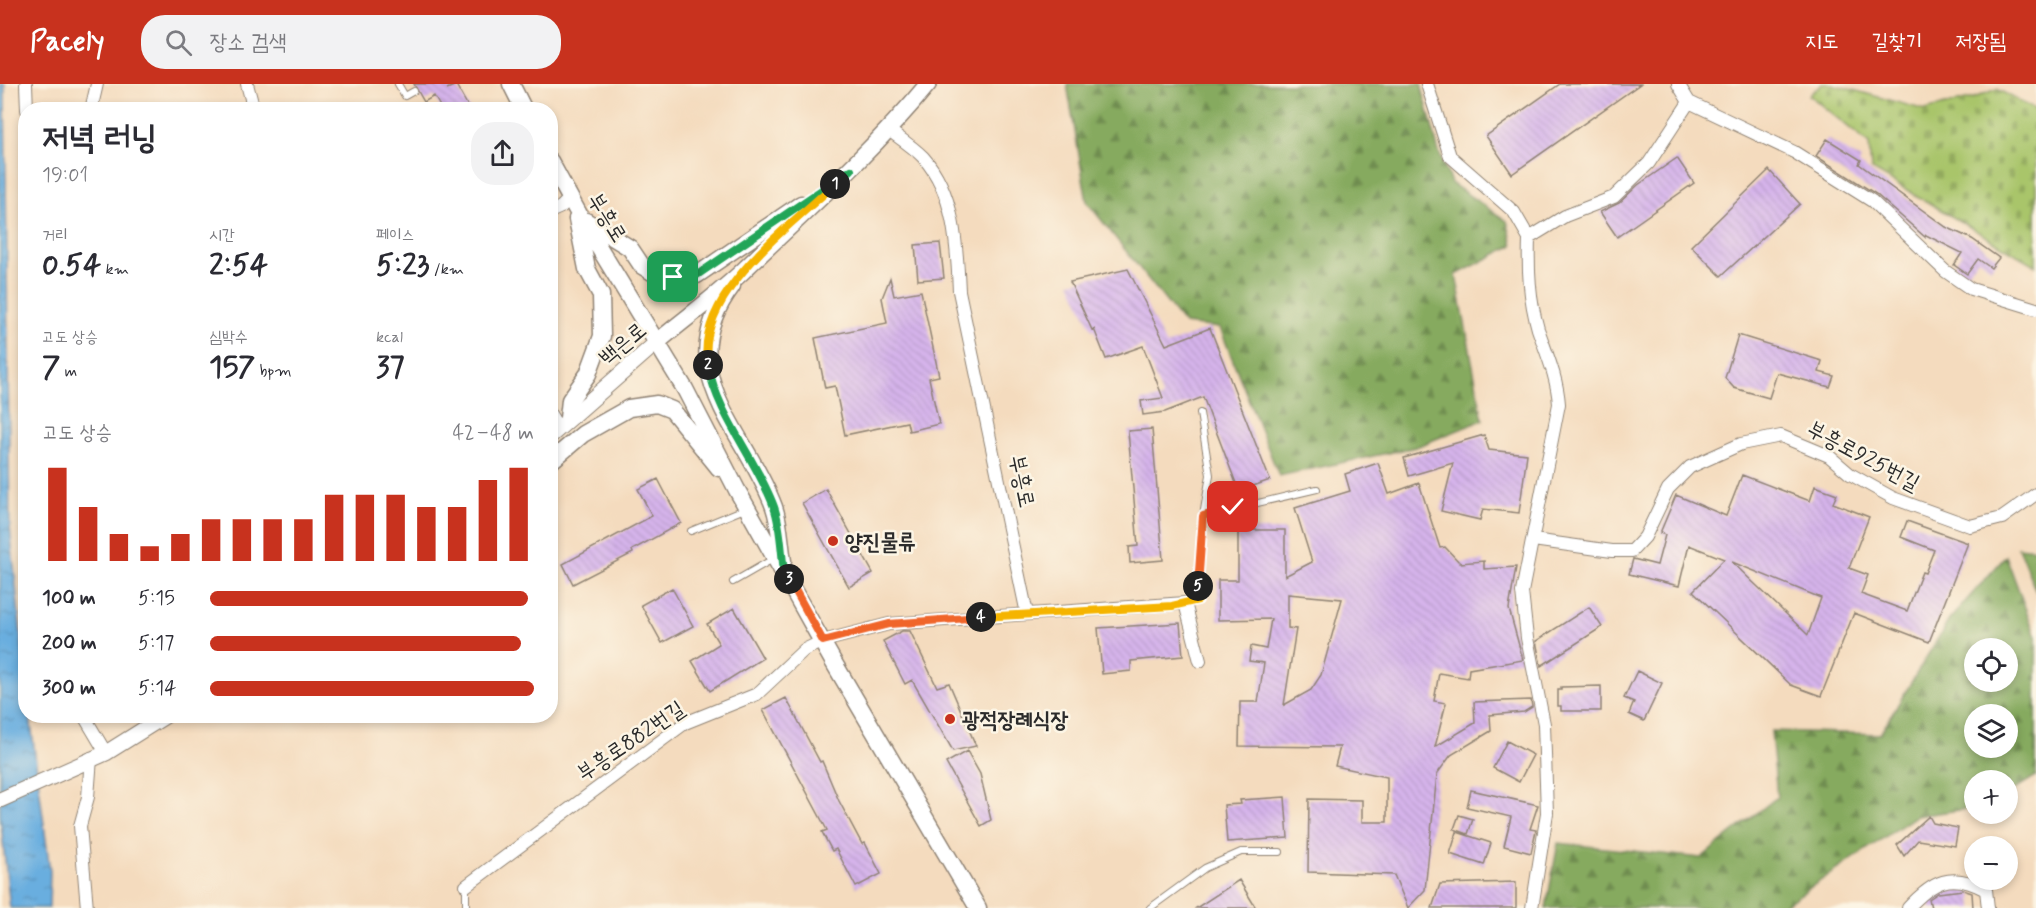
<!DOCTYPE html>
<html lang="ko">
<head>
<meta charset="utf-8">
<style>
	:root { --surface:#fff; --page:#f2f2f3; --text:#2b2b33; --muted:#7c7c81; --accent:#c8321e }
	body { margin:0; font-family:Mynerve,"Poor Story",sans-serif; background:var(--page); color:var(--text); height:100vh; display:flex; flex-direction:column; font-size:22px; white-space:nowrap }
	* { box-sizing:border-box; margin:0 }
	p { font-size:20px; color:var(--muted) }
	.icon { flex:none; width:33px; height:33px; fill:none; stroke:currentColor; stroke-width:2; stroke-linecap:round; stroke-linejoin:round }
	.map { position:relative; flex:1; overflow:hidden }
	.sheet { position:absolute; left:18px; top:18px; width:540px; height:621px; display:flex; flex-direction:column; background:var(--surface); border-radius:24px; box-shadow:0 3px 9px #0003 }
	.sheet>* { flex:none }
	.controls { position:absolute; left:1964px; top:554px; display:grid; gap:12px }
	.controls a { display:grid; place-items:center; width:54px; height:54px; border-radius:50%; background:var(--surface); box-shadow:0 3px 9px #0003; font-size:30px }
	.pin { position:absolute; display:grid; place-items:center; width:51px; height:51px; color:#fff; margin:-26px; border-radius:12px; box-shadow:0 3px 9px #0006 }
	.km { position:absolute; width:30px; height:30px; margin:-15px; border-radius:50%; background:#222; color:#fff; font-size:16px; line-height:30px; text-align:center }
	.round { display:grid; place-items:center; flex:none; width:63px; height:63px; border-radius:24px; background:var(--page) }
	.overview { display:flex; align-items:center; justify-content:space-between; height:102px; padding:0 24px }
	h1 { font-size:33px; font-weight:700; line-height:45px }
	.stats { display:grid; grid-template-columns:repeat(3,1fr); gap:9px; height:102px; padding:6px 24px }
	.stats div { display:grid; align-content:center }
	.stats b { font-size:30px; font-weight:700 }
	.stats small { font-size:16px; font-weight:400 }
	.stats p { font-size:16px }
	.chart { height:168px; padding:12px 24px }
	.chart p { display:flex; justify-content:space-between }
	.chart svg { width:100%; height:108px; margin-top:6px; stroke:var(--accent); stroke-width:6 }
	ul { padding:0 24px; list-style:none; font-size:20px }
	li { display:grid; grid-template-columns:96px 72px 1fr; align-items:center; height:45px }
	li i { height:15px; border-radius:8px; background:var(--accent) }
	header { display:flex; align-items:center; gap:36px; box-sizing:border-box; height:84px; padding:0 30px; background:var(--accent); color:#fff }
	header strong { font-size:28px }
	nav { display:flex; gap:33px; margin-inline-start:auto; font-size:21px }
	.search { width:420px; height:54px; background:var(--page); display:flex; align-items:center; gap:15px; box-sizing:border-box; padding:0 21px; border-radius:24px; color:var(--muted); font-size:22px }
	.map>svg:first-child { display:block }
	.forest { fill:url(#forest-firs); stroke:#586a45; stroke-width:1.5; fill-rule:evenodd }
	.cemetery { fill:url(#cemetery-stones); stroke:#6a784b; stroke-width:1.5 }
	.water { fill:url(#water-ripples); stroke:#4a6c85; stroke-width:1.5 }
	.building { fill:url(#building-back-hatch); fill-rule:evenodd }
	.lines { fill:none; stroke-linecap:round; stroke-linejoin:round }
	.service-casing { stroke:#908374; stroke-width:8 }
	.minor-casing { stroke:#908374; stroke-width:14 }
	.tertiary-casing { stroke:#908374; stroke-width:17 }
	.secondary-casing { stroke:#908374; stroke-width:19 }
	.service { stroke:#fff; stroke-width:6 }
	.minor { stroke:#fff; stroke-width:12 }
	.tertiary { stroke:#fff; stroke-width:15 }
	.secondary { stroke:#fff; stroke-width:16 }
	.split-1-casing { stroke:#fff; stroke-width:12 }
	.split-2-casing { stroke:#fff; stroke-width:12 }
	.split-3-casing { stroke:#fff; stroke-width:12 }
	.split-4-casing { stroke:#fff; stroke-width:12 }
	.split-5-casing { stroke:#fff; stroke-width:12 }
	.split-6-casing { stroke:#fff; stroke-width:12 }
	.split-1 { stroke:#22a559; stroke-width:8 }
	.split-2 { stroke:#f5b400; stroke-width:8 }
	.split-3 { stroke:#22a559; stroke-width:8 }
	.split-4 { stroke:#f0652b; stroke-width:8 }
	.split-5 { stroke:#f5b400; stroke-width:8 }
	.split-6 { stroke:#f0652b; stroke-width:8 }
	.poi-dot { fill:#c8321e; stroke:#fcf5e5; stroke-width:2 }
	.labels { text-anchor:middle; stroke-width:5; stroke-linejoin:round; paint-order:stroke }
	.street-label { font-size:22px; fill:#2b2b2b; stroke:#fcf5e5 }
	.poi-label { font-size:22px; font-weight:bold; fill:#2b2b2b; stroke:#fcf5e5; text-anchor:start }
</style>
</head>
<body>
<header>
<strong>Pacely</strong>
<div class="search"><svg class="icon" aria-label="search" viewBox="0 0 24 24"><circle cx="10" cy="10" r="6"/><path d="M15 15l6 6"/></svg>장소 검색</div>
<nav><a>지도</a><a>길찾기</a><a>저장됨</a></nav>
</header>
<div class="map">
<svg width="2036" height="824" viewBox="0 0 2036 824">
	<defs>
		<pattern id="forest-firs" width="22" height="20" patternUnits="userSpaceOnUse" patternTransform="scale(1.5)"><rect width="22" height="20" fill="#86aa5f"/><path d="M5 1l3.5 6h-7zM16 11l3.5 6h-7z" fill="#6e8b4f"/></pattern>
		<pattern id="cemetery-stones" width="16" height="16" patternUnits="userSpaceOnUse" patternTransform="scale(1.5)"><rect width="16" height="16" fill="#a9c56b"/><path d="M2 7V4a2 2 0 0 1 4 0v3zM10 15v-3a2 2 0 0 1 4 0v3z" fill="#92a95d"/></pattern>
		<pattern id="water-ripples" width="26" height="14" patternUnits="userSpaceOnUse" patternTransform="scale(1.5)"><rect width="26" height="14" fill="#69aedf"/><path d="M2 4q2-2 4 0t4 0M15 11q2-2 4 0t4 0" fill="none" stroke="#578eb5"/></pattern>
		<pattern id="building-back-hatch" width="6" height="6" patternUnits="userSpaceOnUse" patternTransform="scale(1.5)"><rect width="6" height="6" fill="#d6b4eb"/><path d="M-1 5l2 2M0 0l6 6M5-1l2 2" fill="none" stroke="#b89bca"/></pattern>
	</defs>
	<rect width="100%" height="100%" fill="#fcf5e5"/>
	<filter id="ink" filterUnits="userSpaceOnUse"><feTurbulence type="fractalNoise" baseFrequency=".0167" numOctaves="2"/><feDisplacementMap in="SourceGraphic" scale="12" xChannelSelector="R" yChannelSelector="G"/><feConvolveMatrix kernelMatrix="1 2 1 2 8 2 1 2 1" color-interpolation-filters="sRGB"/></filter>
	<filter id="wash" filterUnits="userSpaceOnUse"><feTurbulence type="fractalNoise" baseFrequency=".008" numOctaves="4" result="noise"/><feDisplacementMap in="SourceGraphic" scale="24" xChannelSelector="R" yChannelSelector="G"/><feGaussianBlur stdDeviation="1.35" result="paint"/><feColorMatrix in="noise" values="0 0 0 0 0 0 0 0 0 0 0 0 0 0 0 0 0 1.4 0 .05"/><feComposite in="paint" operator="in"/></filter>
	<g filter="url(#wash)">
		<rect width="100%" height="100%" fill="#f4dbbe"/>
		<!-- forest -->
		<path class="forest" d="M1067,0H1421L1438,65L1451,99L1507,137L1513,161L1456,191L1483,336L1416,363L1279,392L1220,244L1184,240L1087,118Z
			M2018,463L2036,465V508Z
			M2006,472L2036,553V692L2007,710V696H1974V724L1916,732L1780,824H1546L1558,759L1701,774L1777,713L1771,647L1880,650L1949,536ZM1974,564H2007V597H1974ZM1974,630H2007V663H1974Z"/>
		<!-- cemetery -->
		<path class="cemetery" d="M1822,0H1832L1925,26L1974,14L1997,5L2036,26V182L1871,85L1869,60L1809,11Z"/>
		<!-- water -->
		<path class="water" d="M0,0H5L10,442L25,591L26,632H30L50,787L49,824H10L0,730Z"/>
		<g id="blocks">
			<!-- building -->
			<path class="building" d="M414,0H456L447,5L456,1L470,26H442L434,12L424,18Z
				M1560,0H1640L1512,90L1486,52Z
				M1827,55L1861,76L1859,80L1946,143L1972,155L1999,174L1991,184L1978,175L1967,190L1954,181L1962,169L1926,151L1925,153L1876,110L1816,72Z
				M1677,74L1694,99L1617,153L1600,128L1619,119L1638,101Z
				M1769,86L1800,120L1721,192L1691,162Z
				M940,159L944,194L918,196L915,161Z
				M1128,185L1166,261L1210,244L1270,396L1239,407L1203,313L1165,328L1143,331L1141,317L1163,314L1143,262L1106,275L1094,245L1092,246L1070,198Z
				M890,194L894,212L921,207L939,292L929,294L939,340L909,347L907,338L845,351L835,302L825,304L815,254L887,239L882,214Z
				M1738,251L1822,277L1819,288L1834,292L1830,303L1777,289L1769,314L1734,304L1725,294Z
				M1152,345L1163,476L1130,479L1129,463L1138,462L1128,347Z
				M1484,351L1489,366L1527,370L1519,429L1483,425L1480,436L1441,427L1453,379L1409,392L1404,374Z
				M1378,379L1389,410L1419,399L1440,464L1445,463L1460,479L1484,477V485L1516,483L1509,525L1523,576L1469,585L1468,594L1439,589L1434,617L1446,619L1435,663L1475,639L1474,618L1531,616L1532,623L1524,628L1490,631L1491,647L1451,671L1437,690L1425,806L1408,824L1394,791L1308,788L1309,715L1362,716V738H1387V693L1335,682L1340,663L1239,662L1240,618H1258L1264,579L1249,577L1251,562L1266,565L1271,535L1218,536V496H1238V446H1285V492L1312,478L1295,424L1350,407L1345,390ZM1288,510L1342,515L1321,591L1311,606L1284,621L1296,545L1288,544Z
				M1742,391L1810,417L1815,402L1837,410L1833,419L1869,433L1849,484L1868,491L1861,510L1907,527L1922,488L1925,489L1934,466L1901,453L1907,437L1968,459L1929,558L1854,529L1821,612L1791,601L1693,507L1724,475L1689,461L1679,502L1629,490L1633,475L1657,481L1665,451L1660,449L1676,411L1726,432ZM1732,478L1821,514L1808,551Z
				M658,395L681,439L632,466L633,469L573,500L563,480L652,432L638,405Z
				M826,405L873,489L849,503L802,419Z
				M672,504L693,542L662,559L641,521Z
				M1589,523L1602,543L1541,582L1536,557Z
				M734,524L763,574L710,607L692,577L719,560L707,540Z
				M1180,539L1183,572L1131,577V587L1102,590L1098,544Z
				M902,547H910L937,603L949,599L976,662L953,667L912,596L905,600L883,557Z
				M1637,587L1662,599L1644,637L1629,630L1634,618L1624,614Z
				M1601,602V627H1561V622H1558V606H1561V603Z
				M786,614L820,678L822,677L839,717L862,760L865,759L881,790L856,803L836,765L832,767L822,748L827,746L763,626Z
				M1507,657L1533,671L1519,698L1493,684Z
				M967,667L980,690L991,736L981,742L946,679Z
				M1471,706L1538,721L1530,745L1536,746L1531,769L1504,762L1511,733L1467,723Z
				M1285,713L1288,754L1227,758L1224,721L1241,720L1240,716Z
				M1459,731L1473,735L1468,750L1454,745Z
				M1929,732L1933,739L1958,744L1955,762L1918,756L1904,772L1897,761Z
				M1457,748L1491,759L1484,781L1450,770Z
				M1239,796L1256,824H1196Z
				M1516,798V824H1432L1440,800Z
				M1963,806L1972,809L1973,824H1931L1929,815L1938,809Z"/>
		</g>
	</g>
	<g filter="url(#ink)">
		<use href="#blocks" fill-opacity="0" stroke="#908374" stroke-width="1.5"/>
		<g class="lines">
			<!-- service casing -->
			<g class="service-casing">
				<path id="service" d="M398,0L405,12L414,7
					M1200,329L1210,391L1203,432
					M691,447L747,424
					M733,498L773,475
					M1185,519L1198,515L1203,432L1317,405
					M466,802V824
					M1150,824L1205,784L1241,768H1280"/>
			</g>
			<!-- minor casing -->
			<g class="minor-casing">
				<path id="minor" d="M26,0L27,26
					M247,0L254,26
					M1427,0L1450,72L1514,128L1529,154
					M1689,18L1794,68L1872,117L1945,187L1971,205L2036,225
					M91,26L97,0
					M890,47C901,55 913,63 923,73C955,109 957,162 959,207L1027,530
					M550,128L561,123L570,114
					M550,330L559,345
					M1533,456L1612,467H1632L1645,453L1668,405L1690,383L1741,360L1781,352L1829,372L1850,390L1893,414L1970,442L2002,434L2036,410
					M84,632L106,669
					M466,802L685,639L757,610L804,566L823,557L889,540L1185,519L1200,577
					M87,824L80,742L88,713L91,674
					M1532,824L1547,729L1544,640L1527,554L1522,508L1559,320C1557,293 1547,271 1538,245C1529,214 1528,185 1529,154L1565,132L1614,113L1649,79L1689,18L1678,0
					M1908,824C1933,797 1951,787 1986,806L1988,824"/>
			</g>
			<!-- tertiary casing -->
			<g class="tertiary-casing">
				<path id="tertiary" d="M550,352L655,260
					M0,716L106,669L165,632"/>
			</g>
			<!-- secondary casing -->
			<g class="secondary-casing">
				<path id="secondary" d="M511,0L524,26
					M550,77L581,134L685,305L737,406L834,579L978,824
					M586,137L630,164L642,182L660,193L697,191L801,120
					M732,202C668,287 745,344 774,423C780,439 780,460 783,477
					M655,260C685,234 719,211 747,183C809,124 873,67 928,0
					M568,334L570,316L588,290L602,252L601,211L587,185L577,135
					M550,378L583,350L629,324L657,320L672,326L719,384"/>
			</g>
			<!-- service -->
			<use href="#service" class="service"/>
			<!-- minor -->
			<use href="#minor" class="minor"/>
			<!-- tertiary -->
			<use href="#tertiary" class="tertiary"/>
			<!-- secondary -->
			<use href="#secondary" class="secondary"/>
		</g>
	</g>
	<g class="lines" filter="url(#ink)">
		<!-- split-1 casing -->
		<g class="split-1-casing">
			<path id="split-1" d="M673,193L697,191L851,86L835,100"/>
		</g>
		<!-- split-2 casing -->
		<g class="split-2-casing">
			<path id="split-2" d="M708,281C693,212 791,141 835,100"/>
		</g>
		<!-- split-3 casing -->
		<g class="split-3-casing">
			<path id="split-3" d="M708,281C718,333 756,374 774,423C781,442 781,467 784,487L789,495"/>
		</g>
		<!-- split-4 casing -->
		<g class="split-4-casing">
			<path id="split-4" d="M789,495L823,557L889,540L981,533"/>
		</g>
		<!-- split-5 casing -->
		<g class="split-5-casing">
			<path id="split-5" d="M981,533L1172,522L1198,516V502"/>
		</g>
		<!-- split-6 casing -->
		<g class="split-6-casing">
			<path id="split-6" d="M1198,502L1203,432L1233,423"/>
		</g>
		<!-- split-1 -->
		<use href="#split-1" class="split-1"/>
		<!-- split-2 -->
		<use href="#split-2" class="split-2"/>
		<!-- split-3 -->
		<use href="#split-3" class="split-3"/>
		<!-- split-4 -->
		<use href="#split-4" class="split-4"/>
		<!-- split-5 -->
		<use href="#split-5" class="split-5"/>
		<!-- split-6 -->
		<use href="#split-6" class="split-6"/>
	</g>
	<!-- markers -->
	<g class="poi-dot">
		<circle cx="833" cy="457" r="6"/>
		<circle cx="950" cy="635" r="6"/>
	</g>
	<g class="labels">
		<!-- street labels -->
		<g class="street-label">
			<text transform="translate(608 133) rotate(58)" y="8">부흥로</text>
			<text transform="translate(622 259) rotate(-40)" y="8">백은로</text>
			<text transform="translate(1864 371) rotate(28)" y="8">부흥로925번길</text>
			<text transform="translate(1023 397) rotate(78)" y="8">부흥로</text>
			<text transform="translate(630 656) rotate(-34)" y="8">부흥로882번길</text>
		</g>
		<!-- poi labels -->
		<g class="poi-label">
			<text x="845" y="465">양진물류</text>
			<text x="962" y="643">광적장례식장</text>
		</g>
	</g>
</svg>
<div class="controls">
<a><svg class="icon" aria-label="locate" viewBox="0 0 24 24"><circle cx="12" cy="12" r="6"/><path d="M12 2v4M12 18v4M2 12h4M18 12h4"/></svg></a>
<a><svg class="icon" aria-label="layers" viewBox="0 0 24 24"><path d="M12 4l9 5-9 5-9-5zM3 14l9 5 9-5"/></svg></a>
<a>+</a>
<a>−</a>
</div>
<div class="pin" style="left:673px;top:193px;background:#1e9e55"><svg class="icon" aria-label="arrive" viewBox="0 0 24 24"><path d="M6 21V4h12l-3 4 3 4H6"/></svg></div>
<div class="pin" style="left:1233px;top:423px;background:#d93025"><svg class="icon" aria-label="check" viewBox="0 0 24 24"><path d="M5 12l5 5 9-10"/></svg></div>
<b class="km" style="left:835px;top:100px">1</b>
<b class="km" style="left:708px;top:281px">2</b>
<b class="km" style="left:789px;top:495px">3</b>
<b class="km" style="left:981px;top:533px">4</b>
<b class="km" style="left:1198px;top:502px">5</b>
<section class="sheet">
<div class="overview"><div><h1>저녁 러닝</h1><p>19:01</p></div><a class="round"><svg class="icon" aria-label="share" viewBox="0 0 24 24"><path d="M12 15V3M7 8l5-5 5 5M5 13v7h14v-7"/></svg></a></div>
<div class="stats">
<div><p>거리</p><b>0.54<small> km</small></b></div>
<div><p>시간</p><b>2:54</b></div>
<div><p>페이스</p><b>5:23<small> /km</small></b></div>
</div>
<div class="stats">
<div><p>고도 상승</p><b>7<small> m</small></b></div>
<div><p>심박수</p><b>157<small> bpm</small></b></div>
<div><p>kcal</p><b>37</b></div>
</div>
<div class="chart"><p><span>고도 상승</span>42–48 m</p>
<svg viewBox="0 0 160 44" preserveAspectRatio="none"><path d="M5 44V6M15 44V22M25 44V33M35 44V38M45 44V33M55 44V27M65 44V27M75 44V27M85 44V27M95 44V17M105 44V17M115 44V17M125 44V22M135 44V22M145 44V11M155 44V6"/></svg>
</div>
<ul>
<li><b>100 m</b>5:15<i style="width:98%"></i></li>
<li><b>200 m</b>5:17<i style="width:96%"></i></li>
<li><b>300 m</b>5:14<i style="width:100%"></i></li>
</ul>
</section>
</div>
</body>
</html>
